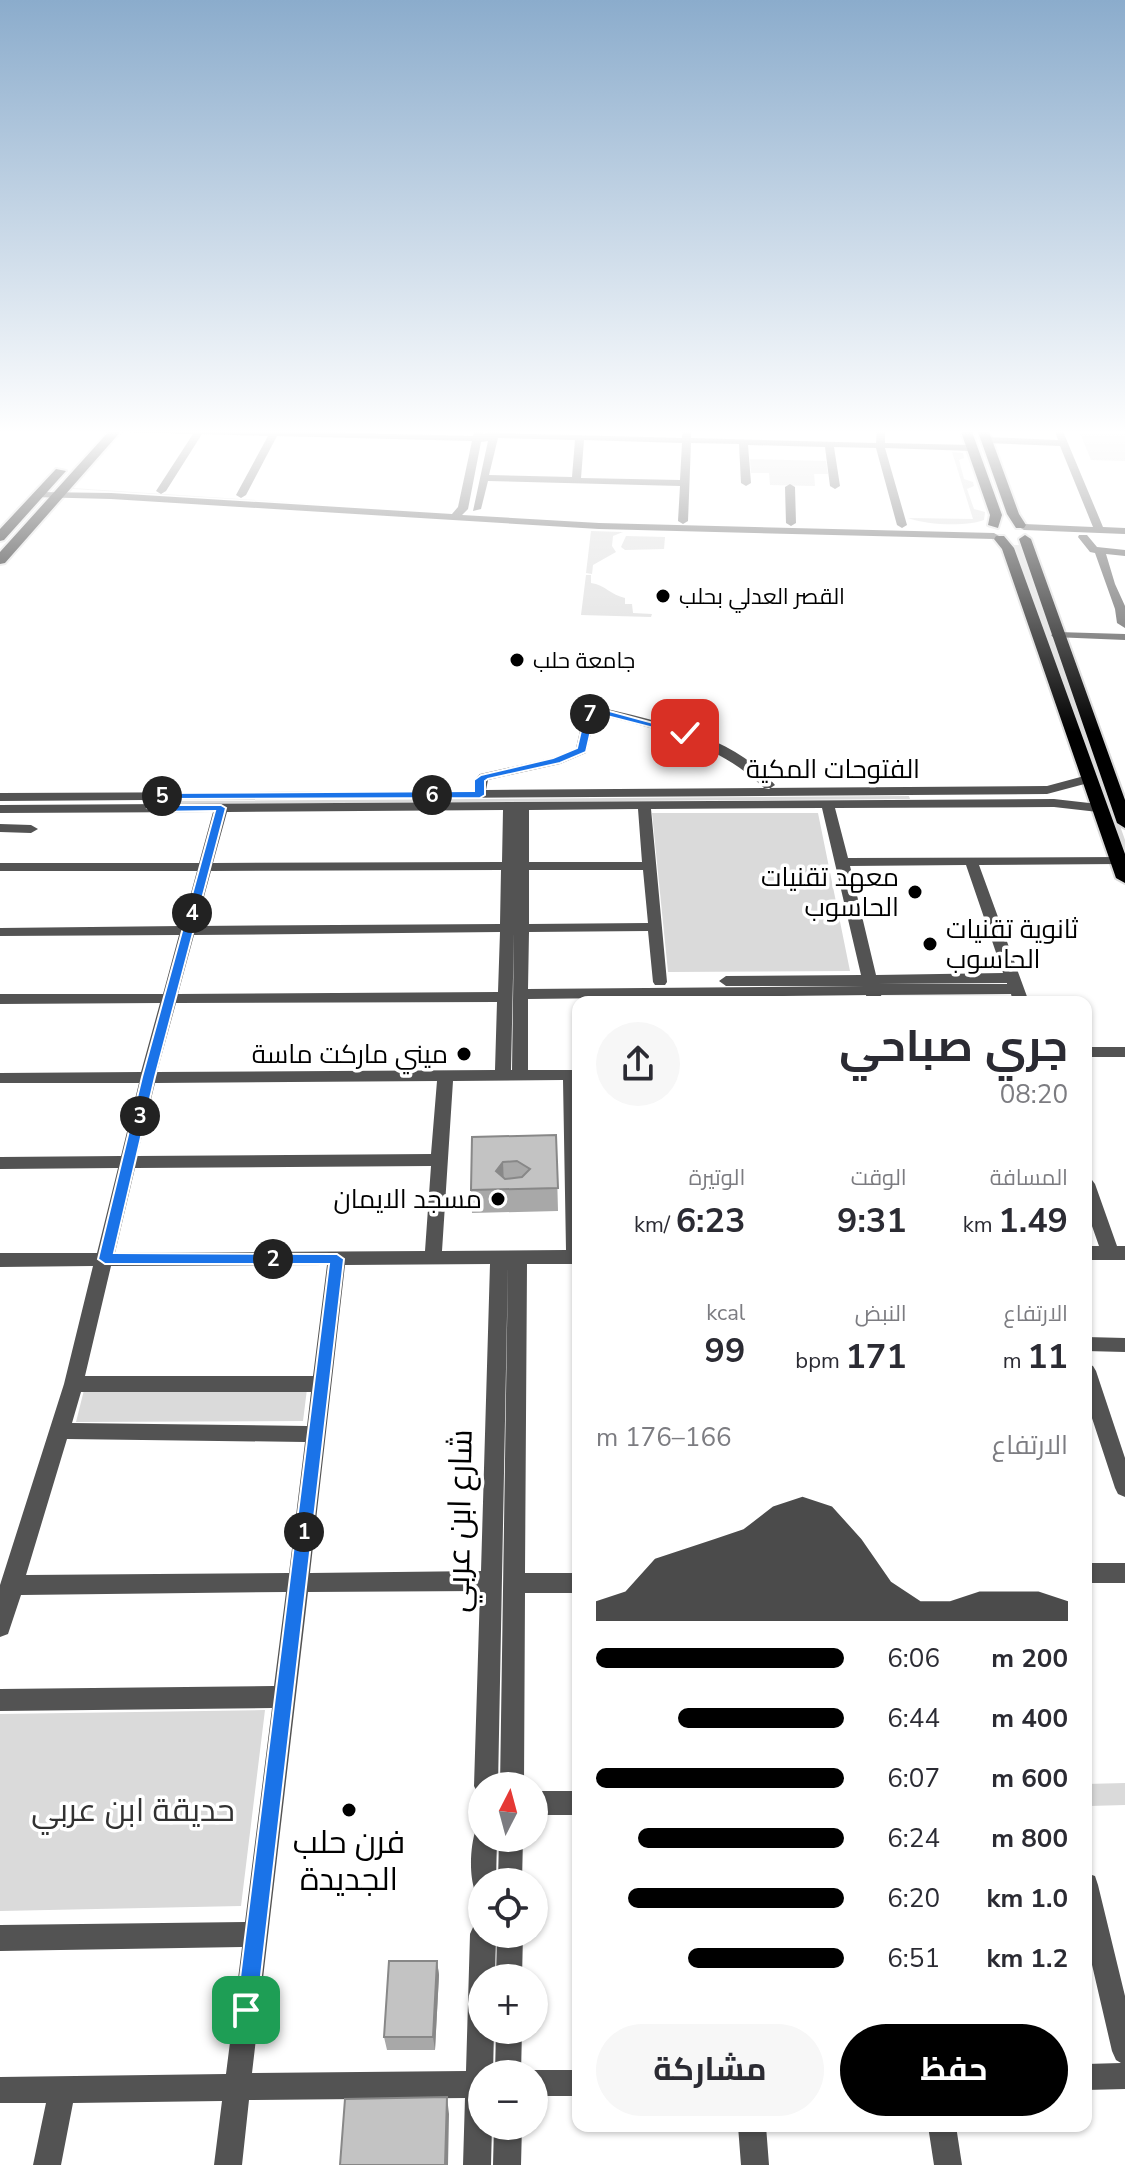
<!DOCTYPE html>
<html lang="ar">
<head>
<meta charset="utf-8">
<style>
	:root { --surface:#fff; --page:#f7f7f7; --text:#2b2b33; --muted:#7c7c81; --accent:#000 }
	body { margin:0; font-family:"Nunito Sans",Cairo,sans-serif; background:var(--page); color:var(--text); direction:rtl; height:100vh; display:flex; flex-direction:column; font-size:30px; white-space:nowrap }
	* { box-sizing:border-box; margin:0 }
	p { font-size:26px; color:var(--muted) }
	.icon { flex:none; width:44px; height:44px; fill:none; stroke:currentColor; stroke-width:2; stroke-linecap:round; stroke-linejoin:round }
	.map { position:relative; flex:1; overflow:hidden; direction:ltr }
	.panel { position:absolute; left:572px; top:996px; width:520px; height:1136px; display:flex; flex-direction:column; background:var(--surface); border-radius:16px; box-shadow:0 2px 6px #0004; direction:rtl }
	.panel>* { flex:none }
	.needle { width:52px; rotate:6deg }
	.fabs { position:absolute; left:468px; top:1772px; display:grid; gap:16px }
	.fabs a { display:grid; place-items:center; width:80px; height:80px; border-radius:50%; background:var(--surface); box-shadow:0 2px 6px #0004; font-size:40px }
	.pin { position:absolute; display:grid; place-items:center; width:68px; height:68px; color:#fff; margin:-34px; border-radius:16px; box-shadow:0 4px 12px #0006 }
	.km { position:absolute; width:40px; height:40px; margin:-20px; border-radius:50%; background:#222; color:#fff; font-size:22px; line-height:40px; text-align:center }
	.round { display:grid; place-items:center; flex:none; width:84px; height:84px; border-radius:42px; background:var(--page) }
	.head { display:flex; align-items:center; justify-content:space-between; height:136px; padding:0 24px }
	h1 { font-size:44px; font-weight:700; line-height:60px }
	.metrics { display:grid; grid-template-columns:repeat(3,1fr); gap:12px; height:136px; padding:8px 24px }
	.metrics div { display:grid; align-content:center }
	.metrics b { font-size:34px; font-weight:700 }
	.metrics small { font-size:22px; font-weight:400 }
	.metrics p { font-size:22px }
	.chart { height:224px; padding:16px 24px }
	.chart p { display:flex; justify-content:space-between }
	.chart svg { width:100%; height:144px; margin-top:8px; fill:var(--accent); opacity:.7 }
	.button { display:flex; gap:16px; margin-top:auto; padding:16px 24px }
	.button a { flex:1; height:92px; border-radius:48px; background:var(--accent); color:#fff; font-size:32px; font-weight:700; line-height:92px; text-align:center }
	.button a+a { background:var(--page); color:var(--text) }
	ul { padding:0 24px; list-style:none; font-size:26px }
	li { display:grid; grid-template-columns:128px 96px 1fr; align-items:center; height:60px }
	li i { height:20px; border-radius:10px; background:var(--accent) }
	.map>svg:first-child { display:block }
	.green { fill:#dadada }
	.lines { fill:none; stroke-linecap:round; stroke-linejoin:round }
	.major-casing { stroke:#dbdbdb; stroke-width:4 }
	.minor { fill:#535353; fill-rule:evenodd }
	.major { fill:#000; fill-rule:evenodd }
	.wall { fill:#a8a8a8 }
	.shaded-wall { fill:#888 }
	.building { fill:#c3c3c3; stroke:#888; stroke-width:2; fill-rule:evenodd }
	.route { fill:#1a73e8; stroke:#fff; stroke-width:2 }
	.poi-dot { fill:#000; stroke:#fff; stroke-width:3 }
	.labels { text-anchor:middle; stroke-width:7; stroke-linejoin:round; paint-order:stroke }
	.far-poi-label { font-size:22px; fill:#000; stroke:#fff; text-anchor:start }
	.street-label { font-size:26px; fill:#000; stroke:#fff }
	.poi-label { font-size:26px; fill:#000; stroke:#fff; text-anchor:end }
	.near-street-label { font-size:32px; fill:#000; stroke:#fff }
	.near-park-label { font-size:32px; fill:#313131; stroke:#fff }
	.near-poi-label { font-size:32px; fill:#000; stroke:#fff }
</style>
</head>
<body>
<div class="map">
<svg width="1125" height="2165" viewBox="0 0 1125 2165">
	<rect width="100%" height="100%" fill="#fff"/>
	<!-- green -->
	<path class="green" d="M1080,433L1125,434V461L1091,460Z
		M952,452L963,453L964,458L959,460L964,479L973,482L974,486L967,489L974,509L985,512L984,520C965,527 928,525 908,518L973,519Z
		M750,459L826,461L828,474H814L815,486L770,485L769,473H751Z
		M72,488L330,505L73,489Z
		M591,531L623,532L613,536L612,546L616,552L593,565L592,574L586,573Z
		M626,536L665,537L664,549L625,550L621,547Z
		M1011,545H1021L1125,840V860Z
		M586,575H591V583C605,585 611,595 625,598V604H632L633,613L652,614L651,617L581,615Z
		M909,796L910,799L163,804L164,801Z
		M652,813H818L850,971L668,972Z
		M307,1389L303,1421L76,1422L84,1390Z
		M265,1710L241,1906L0,1911V1714Z
		M1125,1783V1805L1089,1806L1086,1784Z"/>
	<g class="lines">
		<!-- major casing -->
		<g class="major-casing">
			<path id="major" d="M111,429H123L5,563L0,564V552Z
				M960,429H971L1002,515L998,528L988,525L990,515Z
				M977,429H988L1019,514L1026,525L1024,528H1016L1007,514Z
				M56,469L66,471L4,540L0,541V529Z
				M1025,535L1031,539L1125,800V828L1117,823L1019,539Z
				M996,536H1004L1014,548L1125,854V883L1116,878L1002,549L994,539Z"/>
		</g>
		<!-- minor -->
		<path class="minor" d="M113,429H280V431L473,436L475,429H483V434L491,432L492,429H500V433L682,438L683,429H691V438L876,443L877,429H885V443L972,445L977,448L972,451L885,448L907,525L902,528L897,525L876,448L834,447L840,486L835,489L830,486L825,447L748,445L751,483L746,486L741,483L739,444L691,443L688,521L683,524L678,521L680,486L488,481L481,509L473,511L488,441L481,442L468,509L462,515L599,523L994,533L999,536L994,539L599,529L111,499L34,497L32,495L37,492L111,493L452,514L458,507L472,441L277,436L246,495L241,498L236,495L268,436L202,434L166,491L161,494L156,491L193,434L117,432ZM498,438L575,440L572,477L489,475ZM584,440L682,443L680,480L581,478Z
			M1054,429H1062L1103,527L1125,528V534L1024,530L1019,527L1024,524L1093,527L1060,446L986,443L982,440L986,437L1058,440Z
			M790,484L795,487L796,523L791,526L786,523L785,487Z
			M1079,535H1087L1097,547L1125,550V556L1106,554L1115,584L1125,606V628L1117,623L1115,609L1095,553L1090,552L1078,537Z
			M1057,632L1125,634V640L1053,637L1051,635Z
			M591,705C654,721 731,733 775,785L769,789L764,788C718,743 657,729 596,714L586,753L560,764L488,780L486,790L1047,786L1088,775L1094,779L1092,782L1047,794L0,801V793L474,791V780L480,774L552,758L576,748L585,709Z
			M1054,799L1098,804L1105,808L1098,812L1054,807L835,808L848,858L1123,857V863L1118,864L979,865L1029,1002H1013L1011,994L881,995L883,1002H867L866,995L528,999V1070H578V1264H527L525,1573H578V1593H525L524,1786H500L508,1264L498,1786H482V1796L478,1794L474,1786L480,1591L308,1592L252,2073L466,2071L470,1934L474,1925L482,1922V1934H496L495,1978H482V2030H494L493,2074H482V2126H492L491,2165H463L465,2098L249,2100L242,2165H214L222,2101L73,2103L61,2165H33L46,2103H0V2077L226,2074L242,1947L0,1951V1925L245,1922L272,1708L0,1711V1689L274,1686L286,1592L21,1595L8,1634L0,1637V1585L64,1384L93,1266L0,1267V1253H97L118,1168L0,1169V1157L121,1156L139,1083H0V1073L141,1072L160,1003L0,1004V994H163L179,935L0,936V928L182,926L197,871H0V863H199L213,812L0,813V805ZM822,808L861,975L726,976L719,981L726,986H864L528,989L529,932L648,931L653,982L655,985H665L667,982L651,809ZM638,809L642,862H529V810ZM503,810L502,862L213,863L227,812ZM966,865L1003,973L876,975L850,866ZM501,870L500,924L196,926L211,871ZM529,870H643L648,923L529,924ZM500,932L498,992L178,994L194,935ZM514,932L512,1070H511ZM1007,983V984H878ZM497,1002L495,1070L157,1072L176,1003ZM563,1080L566,1250L442,1251L453,1081ZM437,1081L431,1154L137,1156L155,1083ZM431,1166L425,1251L115,1253L135,1168ZM490,1264L481,1571L310,1573L345,1265ZM327,1265L313,1376H85L111,1266ZM81,1392H311L307,1426L72,1423ZM67,1439L305,1442L289,1573L26,1575Z
			M0,824L31,825L38,829L31,833L0,832Z
			M1086,1047H1125V1057H1086Z
			M1086,1178L1092,1180L1095,1184L1117,1246H1125V1260H1086V1246H1099L1086,1209Z
			M1086,1337L1125,1338V1352L1086,1351Z
			M1086,1363L1093,1366L1096,1371L1125,1458V1497L1118,1494L1115,1488L1086,1400Z
			M1086,1563H1125V1583H1086Z
			M534,1791H578V1815H534Z
			M482,1827V1838H497L496,1882H482V1894L475,1891C469,1875 470,1846 476,1829Z
			M499,1838H523L522,1882H498Z
			M1086,1873L1095,1876L1098,1885L1125,1996V2089L1086,2090V2064L1121,2063L1116,2060L1112,2051L1086,1939Z
			M497,1934H523L522,1978H496Z
			M496,2030H522L521,2074H495Z
			M534,2070H578V2096H534V2074H524Z
			M494,2126H522L521,2165H493Z
			M738,2126H766L769,2165H741Z
			M928,2126H956L962,2165H934Z"/>
		<!-- major -->
		<use href="#major" class="major"/>
	</g>
	<!-- wall -->
	<path class="wall" d="M556,1135L558,1211L472,1213L471,1190L472,1137Z
		M437,1961L439,1975L435,2050H387L384,2037Z"/>
	<!-- shaded-wall -->
	<path class="shaded-wall" d="M503,1162L504,1185L496,1171Z
		M437,1961L439,1975L435,2050L433,2037Z
		M447,2097L449,2114L448,2165H445Z"/>
	<!-- building -->
	<path class="building" d="M556,1135L558,1188L471,1190L472,1137ZM517,1161L530,1169L522,1177L505,1179L496,1171L503,1162Z
		M389,1961H437L433,2037H384Z
		M447,2097L445,2165H340L345,2099Z"/>
	<!-- sky -->
	<linearGradient id="sky" x2="0" y2="1"><stop stop-color="#8baccc"/><stop offset="0.59" stop-color="#fff"/><stop offset="1" stop-color="#fff" stop-opacity="0"/></linearGradient>
	<rect width="1125" height="732" fill="url(#sky)"/>
	<!-- route -->
	<path class="route" d="M591,706L690,733L685,736L595,713L586,752L560,763L488,779L485,781V795L480,798L161,799L159,805H221L226,808L155,1077L114,1253L337,1254L344,1259L257,2010L254,2018L246,2021L239,2018L236,2010L329,1264H105L98,1259L142,1077L215,811L153,812L147,808L152,796L157,793L474,791V780L481,775L553,758L577,748L586,709Z"/>
	<!-- markers -->
	<g class="poi-dot">
		<circle cx="663" cy="596" r="8"/>
		<circle cx="517" cy="660" r="8"/>
		<circle cx="915" cy="892" r="8"/>
		<circle cx="930" cy="944" r="8"/>
		<circle cx="464" cy="1054" r="8"/>
		<circle cx="498" cy="1199" r="8"/>
		<circle cx="349" cy="1810" r="8"/>
	</g>
	<g class="labels">
		<!-- far-poi labels -->
		<g class="far-poi-label">
			<text x="679" y="604">القصر العدلي بحلب</text>
			<text x="533" y="668">جامعة حلب</text>
		</g>
		<!-- street labels -->
		<g class="street-label">
			<text x="833" y="778">الفتوحات المكية</text>
		</g>
		<!-- poi labels -->
		<g class="poi-label">
			<text x="899" y="886">معهد تقنيات<tspan x="899" dy="30">الحاسوب</tspan></text>
			<text x="946" y="938" text-anchor="start">ثانوية تقنيات<tspan x="946" dy="30">الحاسوب</tspan></text>
			<text x="448" y="1063">ميني ماركت ماسة</text>
			<text x="482" y="1208">مسجد الايمان</text>
		</g>
		<!-- near-street labels -->
		<g class="near-street-label">
			<text transform="translate(459 1521) rotate(-89)" y="11">شارع ابن عربي</text>
		</g>
		<!-- near-park labels -->
		<g class="near-park-label">
			<text x="133" y="1821">حديقة ابن عربي</text>
		</g>
		<!-- near-poi labels -->
		<g class="near-poi-label">
			<text x="349" y="1853">فرن حلب<tspan x="349" dy="37">الجديدة</tspan></text>
		</g>
	</g>
</svg>
<div class="fabs">
<a><svg class="needle" viewBox="-14 -14 28 28"><path d="M0-13l5 13h-10z" fill="#e53935"/><path d="M0 13l5-13h-10z" fill="#7c7c81"/></svg></a>
<a><svg class="icon" aria-label="locate" viewBox="0 0 24 24"><circle cx="12" cy="12" r="6"/><path d="M12 2v4M12 18v4M2 12h4M18 12h4"/></svg></a>
<a>+</a>
<a>−</a>
</div>
<div class="pin" style="left:246px;top:2010px;background:#1e9e55"><svg class="icon" aria-label="arrive" viewBox="0 0 24 24"><path d="M6 21V4h12l-3 4 3 4H6"/></svg></div>
<div class="pin" style="left:685px;top:733px;background:#d93025"><svg class="icon" aria-label="check" viewBox="0 0 24 24"><path d="M5 12l5 5 9-10"/></svg></div>
<b class="km" style="left:304px;top:1532px">1</b>
<b class="km" style="left:273px;top:1259px">2</b>
<b class="km" style="left:140px;top:1116px">3</b>
<b class="km" style="left:192px;top:913px">4</b>
<b class="km" style="left:162px;top:796px">5</b>
<b class="km" style="left:432px;top:795px">6</b>
<b class="km" style="left:590px;top:714px">7</b>
<section class="panel">
<div class="head"><div><h1>جري صباحي</h1><p>08:20</p></div><a class="round"><svg class="icon" aria-label="share" viewBox="0 0 24 24"><path d="M12 15V3M7 8l5-5 5 5M5 13v7h14v-7"/></svg></a></div>
<div class="metrics">
<div><p>المسافة</p><b>1.49<small> km</small></b></div>
<div><p>الوقت</p><b>9:31</b></div>
<div><p>الوتيرة</p><b>6:23<small> /km</small></b></div>
</div>
<div class="metrics">
<div><p>الارتفاع</p><b>11<small> m</small></b></div>
<div><p>النبض</p><b>171<small> bpm</small></b></div>
<div><p>kcal</p><b>99</b></div>
</div>
<div class="chart"><p><span>الارتفاع</span>166–176 m</p>
<svg viewBox="0 0 160 44" preserveAspectRatio="none"><path d="M0 44V38L10 35L20 25L30 22L40 19L50 16L60 9L70 6L80 9L90 19L100 32L110 38L120 38L130 35L140 35L150 35L160 38V44z"/></svg>
</div>
<ul>
<li><b>200 m</b>6:06<i style="width:100%"></i></li>
<li><b>400 m</b>6:44<i style="width:67%"></i></li>
<li><b>600 m</b>6:07<i style="width:100%"></i></li>
<li><b>800 m</b>6:24<i style="width:83%"></i></li>
<li><b>1.0 km</b>6:20<i style="width:87%"></i></li>
<li><b>1.2 km</b>6:51<i style="width:63%"></i></li>
</ul>
<div class="button"><a>حفظ</a><a>مشاركة</a></div>
</section>
</div>
</body>
</html>
